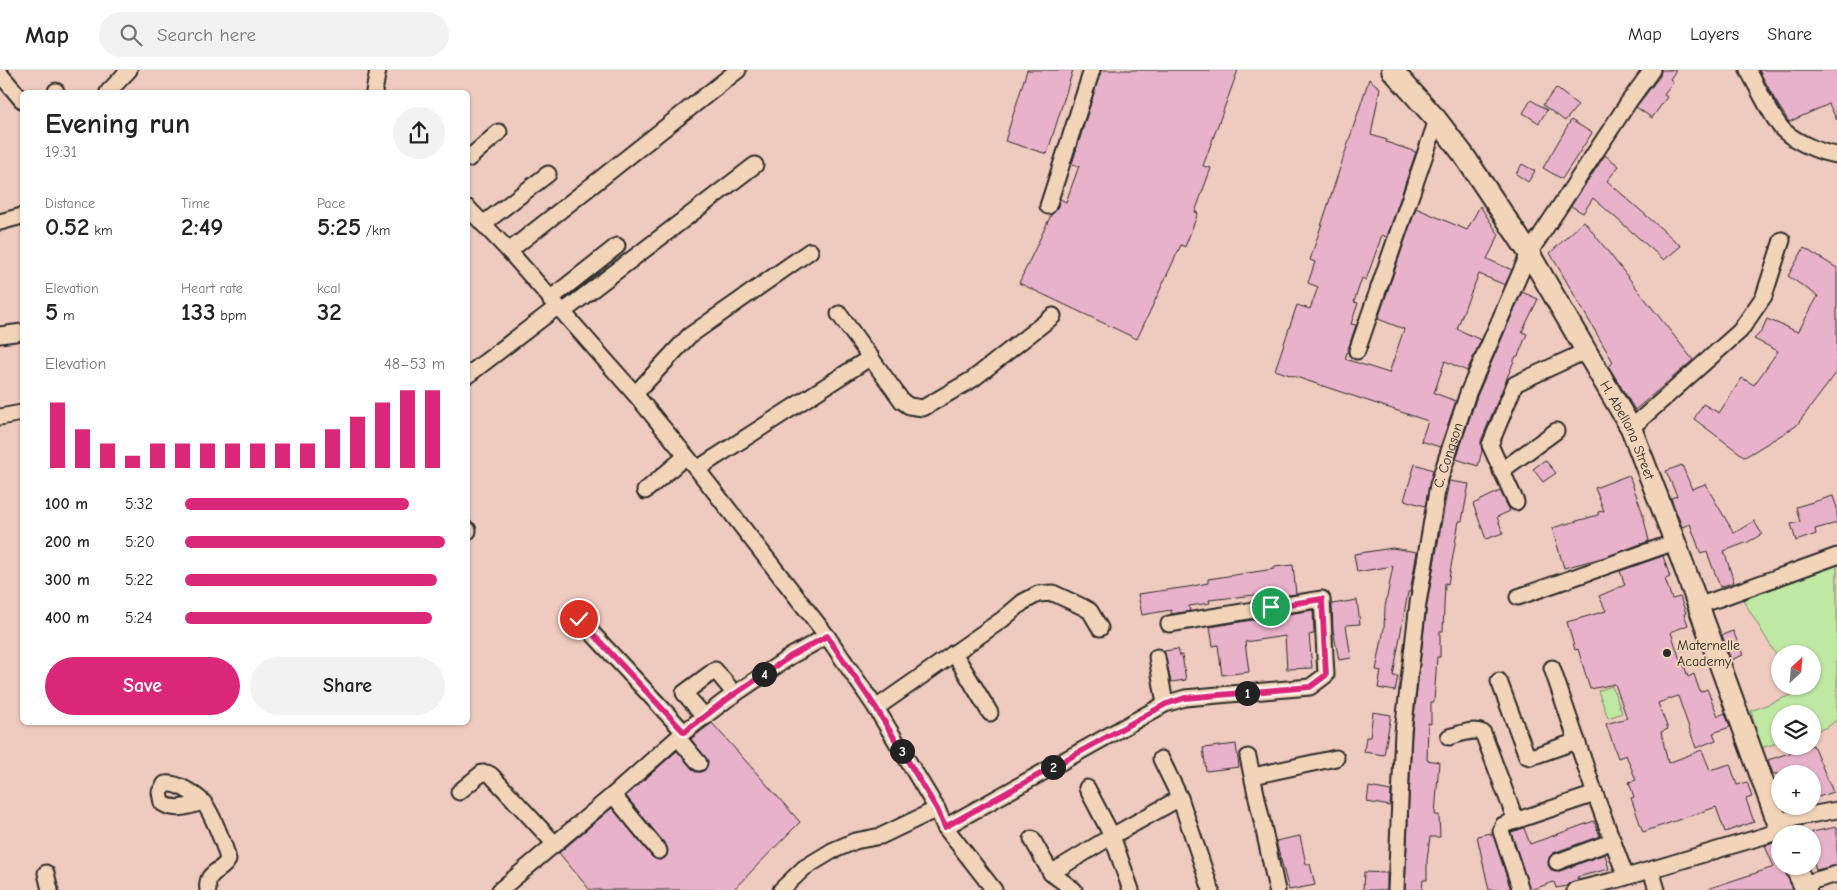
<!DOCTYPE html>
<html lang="en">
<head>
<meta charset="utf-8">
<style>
	:root { --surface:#fff; --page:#f2f2f2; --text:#222; --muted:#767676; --line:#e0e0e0; --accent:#db2777 }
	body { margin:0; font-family:"Comic Neue",sans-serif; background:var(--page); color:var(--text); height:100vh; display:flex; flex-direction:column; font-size:19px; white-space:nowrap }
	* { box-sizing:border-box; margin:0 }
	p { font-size:16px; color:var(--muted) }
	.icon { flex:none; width:28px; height:28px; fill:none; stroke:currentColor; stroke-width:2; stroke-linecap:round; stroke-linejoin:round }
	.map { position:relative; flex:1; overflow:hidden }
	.drawer { position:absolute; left:20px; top:20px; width:450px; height:635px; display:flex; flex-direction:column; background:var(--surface); border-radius:8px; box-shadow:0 1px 4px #0004 }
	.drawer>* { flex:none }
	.needle { width:32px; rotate:26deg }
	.controls { position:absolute; left:1771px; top:575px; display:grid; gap:10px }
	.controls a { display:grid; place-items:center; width:50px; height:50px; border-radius:50%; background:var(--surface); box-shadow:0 1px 4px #0004; font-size:25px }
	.pin { position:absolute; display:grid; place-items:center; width:42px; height:42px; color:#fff; margin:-21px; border:2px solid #fff; border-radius:50%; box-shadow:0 1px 5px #0007 }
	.km { position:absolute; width:25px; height:25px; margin:-12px; border-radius:50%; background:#222; color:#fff; font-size:14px; line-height:25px; text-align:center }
	.round { display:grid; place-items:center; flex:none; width:52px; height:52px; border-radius:26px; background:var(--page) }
	.summary { display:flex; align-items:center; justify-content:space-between; height:85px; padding:0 25px }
	h1 { font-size:28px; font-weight:700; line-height:38px }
	.figures { display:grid; grid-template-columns:repeat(3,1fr); gap:8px; height:85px; padding:5px 25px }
	.figures div { display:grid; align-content:center }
	.figures b { font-size:25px; font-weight:700 }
	.figures small { font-size:14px; font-weight:400 }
	.figures p { font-size:14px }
	.chart { height:140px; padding:10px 25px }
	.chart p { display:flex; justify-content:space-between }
	.chart svg { width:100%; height:90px; margin-top:5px; stroke:var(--accent); stroke-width:6 }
	.primary-button { display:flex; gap:10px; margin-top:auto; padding:10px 25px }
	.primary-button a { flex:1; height:58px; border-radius:30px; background:var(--accent); color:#fff; font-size:20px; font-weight:700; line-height:58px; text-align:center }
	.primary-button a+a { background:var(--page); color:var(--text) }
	ul { padding:0 25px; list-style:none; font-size:16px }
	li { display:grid; grid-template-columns:80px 60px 1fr; align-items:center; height:38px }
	li i { height:12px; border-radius:6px; background:var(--accent) }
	header { display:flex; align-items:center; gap:30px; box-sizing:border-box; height:70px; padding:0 25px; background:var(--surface); border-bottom:1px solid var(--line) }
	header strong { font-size:24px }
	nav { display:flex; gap:28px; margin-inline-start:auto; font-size:18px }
	.search { width:350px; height:45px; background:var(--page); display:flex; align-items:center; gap:12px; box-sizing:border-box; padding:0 18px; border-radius:28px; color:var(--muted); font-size:19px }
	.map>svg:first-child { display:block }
	.green { fill:#bfe8a3; stroke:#758a67 }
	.building { fill:#e8b2ca; stroke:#2b2b2b }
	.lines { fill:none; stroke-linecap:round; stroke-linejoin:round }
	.minor-casing { stroke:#2b2b2b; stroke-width:19 }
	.major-casing { stroke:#2b2b2b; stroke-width:24 }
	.minor { stroke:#f2d5b9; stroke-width:15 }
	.major { stroke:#f2d5b9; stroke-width:20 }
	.route-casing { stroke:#fff; stroke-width:10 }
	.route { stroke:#db2777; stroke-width:6 }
	.poi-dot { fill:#2b2b2b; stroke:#f2d5b9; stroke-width:2 }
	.labels { text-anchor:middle; stroke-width:4; stroke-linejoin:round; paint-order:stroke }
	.street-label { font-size:14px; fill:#2b2b2b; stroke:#f2d5b9 }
	.poi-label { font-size:14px; fill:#2b2b2b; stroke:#f2d5b9; text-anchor:start }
</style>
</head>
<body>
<header>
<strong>Map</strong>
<div class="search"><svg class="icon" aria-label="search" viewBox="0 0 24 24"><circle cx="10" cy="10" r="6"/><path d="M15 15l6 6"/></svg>Search here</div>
<nav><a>Map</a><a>Layers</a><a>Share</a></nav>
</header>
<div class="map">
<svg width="1837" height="820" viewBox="0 0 1837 820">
	<rect width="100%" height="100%" fill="#efcabe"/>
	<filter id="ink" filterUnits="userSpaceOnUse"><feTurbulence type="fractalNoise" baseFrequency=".02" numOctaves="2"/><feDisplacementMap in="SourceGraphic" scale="10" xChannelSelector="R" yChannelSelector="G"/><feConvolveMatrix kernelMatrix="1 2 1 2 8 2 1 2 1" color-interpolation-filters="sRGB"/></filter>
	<g filter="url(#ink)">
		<!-- green -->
		<path class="green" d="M1837,495V649L1828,657L1813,662L1812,644H1780V672L1761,678L1751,641L1796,623L1793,616H1812V584H1780V591L1743,530Z
			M1612,616L1622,643L1608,648L1598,621Z"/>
		<!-- building -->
		<path class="building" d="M1027,0H1073L1047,84L1005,71Z
			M1101,0H1238L1203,96L1211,98L1195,142L1198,143L1185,177L1181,175L1137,269L1019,213L1051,145L1057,139L1060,129L1066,132L1079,96L1072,94Z
			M1661,0H1676L1670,9L1673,12L1664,25L1667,27L1652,48L1636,37L1660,6Z
			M1759,0H1837V50L1829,34L1789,52L1775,30Z
			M1369,9L1380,18L1371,65L1387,70L1386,72L1416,82L1387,167L1382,165L1366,210L1362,208L1354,232L1358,233L1351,254L1356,255L1345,289L1389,303L1404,259L1378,249L1416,138L1467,160L1480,136L1499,165L1487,189L1512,200L1505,215L1479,204L1467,232L1457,259L1481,270L1467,301L1445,291L1434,323L1456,331L1440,377L1421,371L1428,351L1275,300L1297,235L1310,239L1318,217L1308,213L1315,192L1310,190Z
			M1556,18L1578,35L1565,51L1543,35Z
			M1531,30L1547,40L1539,53L1523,43Z
			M1571,50L1592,63L1562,109L1543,98Z
			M1605,85L1619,96L1607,111L1681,176L1664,190L1593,128L1583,143L1571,136Z
			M1522,94L1535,101L1528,112L1516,104Z
			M1584,151L1693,290L1635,340L1609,297L1613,292L1550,183Z
			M1804,178L1837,198V302L1796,356L1745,387L1694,349L1703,334L1719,343L1742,308L1754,315L1778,281L1754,269L1761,262L1767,249L1798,262L1818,226L1788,206Z
			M1522,222L1538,229L1522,262L1527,264L1518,286H1516L1481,371L1482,381L1478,396L1456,389L1477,326Z
			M1545,390L1556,403L1543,412L1533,399Z
			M1415,394L1433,400L1425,436L1404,430Z
			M1682,395L1692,419L1705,414L1734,463L1754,451L1762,464L1748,472L1724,481L1734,512L1720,517L1707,482L1701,484L1690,454L1682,457L1671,428L1677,426L1666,401Z
			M1629,405L1642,441L1649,471L1605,487L1564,498L1552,458L1598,445V442L1604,441L1595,418Z
			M1449,411L1469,414L1462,451H1459L1448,514L1445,513L1443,561H1440V587H1437L1434,632H1431V654L1428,653L1427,690L1439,692L1435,745H1439L1440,767H1430L1427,790V810H1423L1422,820H1405L1412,663L1427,534Z
			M1500,421L1510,441L1497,447L1503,463L1486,469L1473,434Z
			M1833,426L1837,438V453L1815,459L1816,464L1796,471L1791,454L1800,452L1796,437Z
			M1392,478L1417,482L1410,522H1408L1393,606H1398L1395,621L1378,618L1381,601L1376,600L1384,559L1385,537L1393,496L1357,502L1354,484Z
			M1663,486L1670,507L1665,509L1672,529L1680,527L1686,543L1684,544L1688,555L1671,562L1680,590L1682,589L1688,607L1694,604L1700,622L1707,619L1718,646L1725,643L1730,657L1713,663L1716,670L1696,678L1678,626L1658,633L1668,659L1661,662L1668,693L1702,680L1710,700L1730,694L1737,715L1747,712L1752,727L1746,729L1754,752L1725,762L1716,737L1643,762L1631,728L1634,727L1629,712L1636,710L1626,685L1618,688L1606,654L1627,648L1615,614L1590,619L1578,579L1575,580L1567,552L1606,541L1599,526L1625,515L1620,501Z
			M1293,495L1296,524L1256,530L1255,525L1209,530L1210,533L1189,536L1190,541L1171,544V540L1142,545L1138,524L1188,517L1208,513V509L1274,499V497Z
			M1357,530L1360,554L1346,555L1351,588L1339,590L1333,560L1332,534Z
			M1313,540L1314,564L1309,565L1312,598L1287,599L1285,566L1245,572L1249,602L1222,605L1218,575L1213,576L1210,557Z
			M1733,561L1743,585L1731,590L1722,565Z
			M1178,579L1180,586L1182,585L1186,610L1171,612L1164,581Z
			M1373,642L1391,645L1384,685L1364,682L1366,667H1370Z
			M712,653L800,752L733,820H590L559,783L612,738L652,787L660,790L665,788L668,780L666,775L626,726L677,681L695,702H701L705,700L708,691L691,669Z
			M1236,674L1239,697L1206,701L1203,678Z
			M1813,675L1833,722L1812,729V704H1773L1768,690Z
			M1369,717L1391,721L1390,736L1367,732Z
			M1594,751L1600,766L1553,783L1550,786L1548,795L1551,800L1560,801L1605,784L1609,799L1577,807L1578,810L1569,813L1567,816L1556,818L1554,812L1530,820L1511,762L1524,758L1530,774Z
			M1837,757V795L1816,800L1812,785V762Z
			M1491,763V766L1493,765L1511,820H1489L1477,766Z
			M1300,766L1306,794H1310L1315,815L1289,820L1276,771Z
			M1774,773L1779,775L1780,778V796H1783L1793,820H1710V818L1774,797L1765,776Z
			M1364,802L1387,803V820H1363Z"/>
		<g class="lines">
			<!-- minor casing -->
			<g class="minor-casing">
				<g id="minor">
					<path d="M1748,0C1758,18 1767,38 1779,55C1788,69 1820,83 1837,85"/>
					<path d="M0,4L22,30"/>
					<path d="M56,21V22"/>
					<path d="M108,22L129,0"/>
					<path d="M374,22L378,0"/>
					<path d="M468,89L499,62"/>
					<path d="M1048,136L1092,0"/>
					<path d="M468,138L509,181L635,324L697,399L827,566L876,638L937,739L945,757L994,820"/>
					<path d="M0,152L22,146"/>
					<path d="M483,154L548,104"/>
					<path d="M509,181L738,0"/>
					<path d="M550,229L617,176"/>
					<path d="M563,242L755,95"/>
					<path d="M839,244L902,331L909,336L923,338L973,309L1053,246"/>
					<path d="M0,265L22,262"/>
					<path d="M1357,281L1437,50"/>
					<path d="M468,305L557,237"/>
					<path d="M635,324L689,266L810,181"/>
					<path d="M0,347L22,343"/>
					<path d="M1631,358L1740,261L1764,226L1782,170"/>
					<path d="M697,399L871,287"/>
					<path d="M1501,401L1556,361"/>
					<path d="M645,421L686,386"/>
					<path d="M1516,432L1490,375L1515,314L1586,281"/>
					<path d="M468,460V461"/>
					<path d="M1518,527L1675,472"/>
					<path d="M1698,536L1837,486"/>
					<path d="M579,549L684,662"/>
					<path d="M954,583L990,643"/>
					<path d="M1157,587L1165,634"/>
					<path d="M1552,598L1595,724L1626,807"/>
					<path d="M1499,611L1527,686L1531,687L1577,671"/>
					<path d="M876,638L1003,549L1023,532L1038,524L1053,523L1083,537L1090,541L1100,558"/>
					<path d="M705,647L684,623L715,600L735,624"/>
					<path d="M1449,667C1460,664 1473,658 1483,663L1516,751"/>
					<path d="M678,668L699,693"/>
					<path d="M1248,687L1277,820"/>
					<path d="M1161,689L1180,728L1211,820"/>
					<path d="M1253,706L1336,688"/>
					<path d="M1087,718L1112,766L1131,820"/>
					<path d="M459,722L482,703H487L491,705L555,774"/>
					<path d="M613,725L659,781"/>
					<path d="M203,732C188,736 176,742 162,733L160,722L165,714C177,712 195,724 203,732C211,741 226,778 228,790C221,803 205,801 208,820"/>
					<path d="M1777,751L1837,740"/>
					<path d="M945,757L1165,634L1185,628L1310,617L1326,605L1322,529L1169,554"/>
					<path d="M1032,769L1051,803L1074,820"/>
					<path d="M1557,792L1613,771"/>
					<path d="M1651,800L1657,820"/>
					<path d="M46,803L50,820"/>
					<path d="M1051,803L1112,766L1180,728"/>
					<path d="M1803,814L1837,804"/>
					<path d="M500,820L613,725L684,662L726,630L791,586L827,566"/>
					<path d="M781,820L804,798L832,781L855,771L881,766L937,739"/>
					<path id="s1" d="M1396,820L1403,662L1418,533L1438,415L1468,323L1529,183L1630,30L1652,0"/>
					<path d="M1521,820L1501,761L1503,755L1595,724"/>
					<path d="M1575,820L1616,810L1781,761"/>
				</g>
			</g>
			<!-- major casing -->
			<g class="major-casing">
				<g id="major">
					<path id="s2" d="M1392,0L1437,50L1463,84L1529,183L1631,358L1675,472L1782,764"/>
					<path d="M1795,796L1806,820"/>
				</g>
			</g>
			<!-- minor -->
			<use href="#minor" class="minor"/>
			<!-- major -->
			<use href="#major" class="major"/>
		</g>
	</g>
	<g class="lines" filter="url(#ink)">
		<!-- route casing -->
		<g class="route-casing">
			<path id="route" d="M579,549L684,662L726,630L791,586L827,566L876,638L937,739L945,757L1166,634L1185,628L1310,617L1326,605L1322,529L1271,537"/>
		</g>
		<!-- route -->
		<use href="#route" class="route"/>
	</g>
	<!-- markers -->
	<circle class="poi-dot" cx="1667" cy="583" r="5"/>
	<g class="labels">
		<!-- street labels -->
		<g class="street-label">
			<text dy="5" stroke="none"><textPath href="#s2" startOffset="432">H. Abellana Street</textPath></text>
			<text dy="5" stroke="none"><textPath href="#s1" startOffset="439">C. Congson</textPath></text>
		</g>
		<!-- poi labels -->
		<g class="poi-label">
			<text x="1677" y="580">Maternelle<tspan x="1677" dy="16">Academy</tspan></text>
		</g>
	</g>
</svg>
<div class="controls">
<a><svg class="needle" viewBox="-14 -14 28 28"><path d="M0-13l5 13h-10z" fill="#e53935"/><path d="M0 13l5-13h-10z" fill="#767676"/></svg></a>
<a><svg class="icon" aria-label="layers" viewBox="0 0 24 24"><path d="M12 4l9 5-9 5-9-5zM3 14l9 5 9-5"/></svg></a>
<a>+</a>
<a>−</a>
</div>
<div class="pin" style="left:1271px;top:537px;background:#1e9e55"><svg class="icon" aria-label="arrive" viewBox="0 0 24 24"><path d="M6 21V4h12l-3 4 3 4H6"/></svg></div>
<div class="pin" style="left:579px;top:549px;background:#d93025"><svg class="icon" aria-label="check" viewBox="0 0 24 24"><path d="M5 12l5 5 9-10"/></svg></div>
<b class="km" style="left:1247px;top:623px">1</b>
<b class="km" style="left:1053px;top:697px">2</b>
<b class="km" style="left:902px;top:681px">3</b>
<b class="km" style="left:764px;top:604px">4</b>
<section class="drawer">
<div class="summary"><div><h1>Evening run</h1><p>19:31</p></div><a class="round"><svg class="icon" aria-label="share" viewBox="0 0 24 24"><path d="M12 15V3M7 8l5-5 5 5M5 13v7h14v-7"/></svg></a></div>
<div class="figures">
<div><p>Distance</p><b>0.52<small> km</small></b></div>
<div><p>Time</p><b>2:49</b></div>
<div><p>Pace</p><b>5:25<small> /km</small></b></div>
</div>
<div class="figures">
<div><p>Elevation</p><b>5<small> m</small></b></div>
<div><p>Heart rate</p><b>133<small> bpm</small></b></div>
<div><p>kcal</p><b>32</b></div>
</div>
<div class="chart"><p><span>Elevation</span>48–53 m</p>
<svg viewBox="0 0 160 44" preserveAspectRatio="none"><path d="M5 44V12M15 44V25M25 44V32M35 44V38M45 44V32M55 44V32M65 44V32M75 44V32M85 44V32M95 44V32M105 44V32M115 44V25M125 44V19M135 44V12M145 44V6M155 44V6"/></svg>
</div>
<ul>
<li><b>100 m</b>5:32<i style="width:86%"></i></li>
<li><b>200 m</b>5:20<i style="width:100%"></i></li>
<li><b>300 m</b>5:22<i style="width:97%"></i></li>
<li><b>400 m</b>5:24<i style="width:95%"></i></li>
</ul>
<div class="primary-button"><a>Save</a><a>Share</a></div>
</section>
</div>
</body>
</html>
